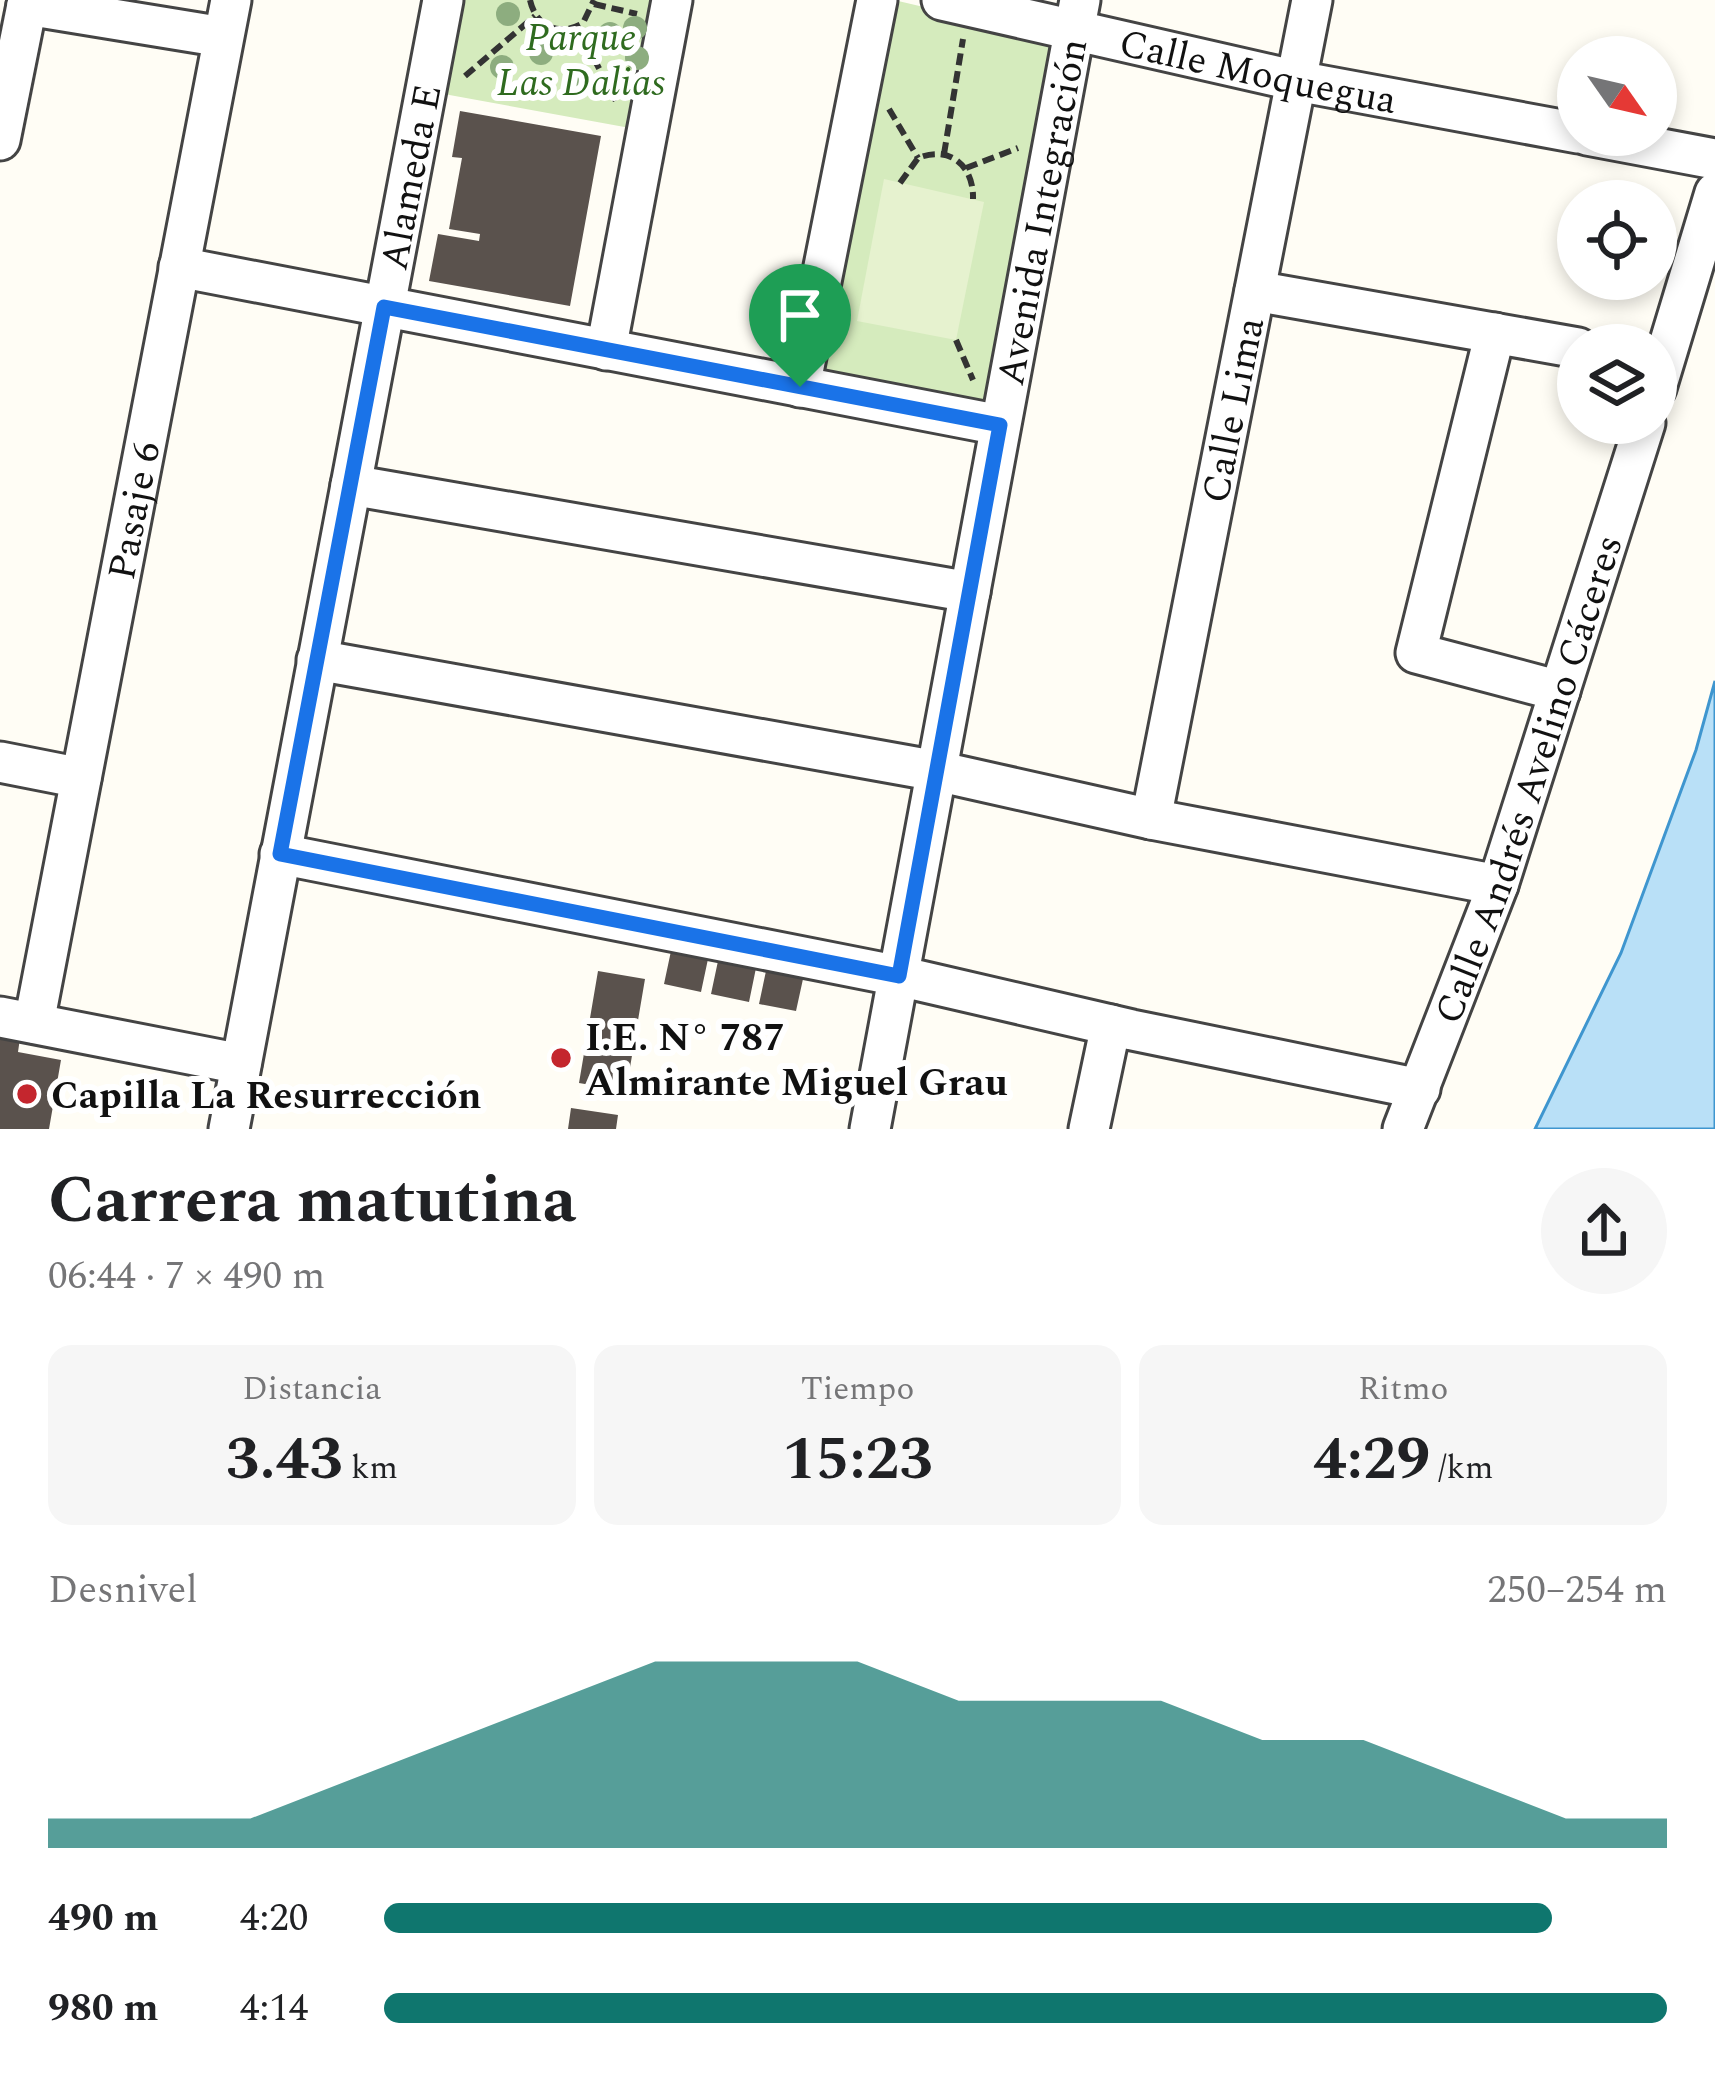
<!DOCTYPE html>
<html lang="es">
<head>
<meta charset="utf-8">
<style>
	:root { --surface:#fff; --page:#f6f6f6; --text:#202124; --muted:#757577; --accent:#0f766e }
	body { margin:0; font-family:Spectral,serif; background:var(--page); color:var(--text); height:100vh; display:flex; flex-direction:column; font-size:45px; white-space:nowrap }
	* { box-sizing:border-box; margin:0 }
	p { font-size:39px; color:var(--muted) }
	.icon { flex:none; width:66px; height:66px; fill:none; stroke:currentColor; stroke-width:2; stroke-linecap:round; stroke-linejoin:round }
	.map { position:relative; height:1129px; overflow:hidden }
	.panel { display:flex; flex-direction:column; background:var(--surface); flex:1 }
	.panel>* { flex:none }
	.needle { width:78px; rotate:124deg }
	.fabs { position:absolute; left:1557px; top:36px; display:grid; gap:24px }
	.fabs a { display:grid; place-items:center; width:120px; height:120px; border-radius:50%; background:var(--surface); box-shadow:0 6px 18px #0003; font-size:60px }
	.pin { position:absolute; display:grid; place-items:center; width:102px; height:102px; color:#fff; margin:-123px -51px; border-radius:50% 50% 50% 0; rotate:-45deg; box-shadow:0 0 12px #0007 }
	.pin .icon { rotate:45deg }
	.round { display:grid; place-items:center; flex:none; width:126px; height:126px; border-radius:63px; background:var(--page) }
	.summary { display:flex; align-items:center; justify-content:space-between; height:204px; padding:0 48px }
	h1 { font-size:66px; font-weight:700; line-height:90px }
	.stats { display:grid; grid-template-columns:repeat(3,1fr); gap:18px; height:204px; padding:12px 48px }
	.stats div { display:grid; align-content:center; border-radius:24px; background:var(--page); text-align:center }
	.stats b { font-size:60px; font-weight:700 }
	.stats small { font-size:33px; font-weight:400 }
	.stats p { font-size:33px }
	.chart { height:336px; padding:24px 48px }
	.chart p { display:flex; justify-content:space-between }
	.chart svg { width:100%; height:216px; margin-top:12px; fill:var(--accent); opacity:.7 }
	ul { padding:0 48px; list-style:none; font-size:39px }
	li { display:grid; grid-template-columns:192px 144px 1fr; align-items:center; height:90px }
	li i { height:30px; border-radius:15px; background:var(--accent) }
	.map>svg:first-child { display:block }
	.green { fill:#d5ebbd }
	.pitch { fill:#e6f2cf }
	.water { fill:#b9e0f7; stroke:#3f96cf; stroke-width:3 }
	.building { fill:#5a524d }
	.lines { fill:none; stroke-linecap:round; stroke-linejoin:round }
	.street-casing { stroke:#444; stroke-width:45 }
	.path { stroke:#333; stroke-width:6; stroke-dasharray:12 6; stroke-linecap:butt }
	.street { stroke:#fff; stroke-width:39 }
	.tree { fill:#8dad7f }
	.route-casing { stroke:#fff; stroke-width:24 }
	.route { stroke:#1a73e8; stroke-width:15 }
	.poi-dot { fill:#c4262e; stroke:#fff; stroke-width:4.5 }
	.labels { text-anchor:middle; stroke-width:12; stroke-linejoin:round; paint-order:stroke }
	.park-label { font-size:39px; font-style:italic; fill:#2f6b1f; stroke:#fff }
	.street-label { font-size:39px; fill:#111; stroke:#fff }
	.poi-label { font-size:39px; font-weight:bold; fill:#111; stroke:#fff; text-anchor:start }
</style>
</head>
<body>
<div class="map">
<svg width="1715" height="1129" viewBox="0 0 1715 1129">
	<rect width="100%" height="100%" fill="#fffdf5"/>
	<!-- green -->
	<path class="green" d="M462,0H655L630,128L444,94Z
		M894,0L1060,39L990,412L814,378Z"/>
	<!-- pitch -->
	<path class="pitch" d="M884,179L984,202L956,340L857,321Z"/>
	<!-- water -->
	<path class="water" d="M1715,681V1129H1535L1621,953L1696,750Z"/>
	<!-- building -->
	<path class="building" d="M460,111L601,136L570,306L429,281L438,234L479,241L480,234L449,229L462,158L452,157Z
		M671,951L708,959L701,992L664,984Z
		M718,961L756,968L749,1002L711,994Z
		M598,971L645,979L626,1091L579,1083Z
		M766,971L803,979L796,1011L759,1004Z
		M0,1034L20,1038L18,1052L61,1060L49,1129H0Z
		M571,1108L618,1115L616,1129H568Z"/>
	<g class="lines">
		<!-- street casing -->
		<g class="street-casing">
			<g id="street">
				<path id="s1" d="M942,0L1297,81L1578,133"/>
				<path d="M27,5L223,37"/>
				<path d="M1587,135L1715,159"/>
				<path d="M0,140L28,0"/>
				<path d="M179,267L1000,425"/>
				<path d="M1255,291L1578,348"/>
				<path d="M1495,333L1416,653L1560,691"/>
				<path d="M606,350L672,0"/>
				<path d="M800,387L877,0"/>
				<path d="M1656,388L1715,193"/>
				<path d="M351,485L970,592"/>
				<path d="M317,660L937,771L1151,819L1498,885"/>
				<path d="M0,762L81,778"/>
				<path id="s2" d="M1151,819L1312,0"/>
				<path d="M280,854L899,976L1132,1030L1420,1089"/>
				<path d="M0,1017L241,1064"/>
				<path id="s3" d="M34,1023L231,0"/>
				<path id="s4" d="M229,1129L443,0"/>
				<path id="s5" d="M870,1129L1080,0"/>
				<path d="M1089,1129L1111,1025"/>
				<path id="s6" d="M1403,1129L1498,885L1645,423"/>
			</g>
		</g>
		<!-- path -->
		<path class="path" d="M530,0C536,27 559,37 583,23L594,0
			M594,4L637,14
			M577,26L617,103
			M465,76L535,16
			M889,109L918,158
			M944,154L963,39
			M966,168L1018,148
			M900,183L918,158C950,145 974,166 973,199
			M956,340L973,380"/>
		<!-- street -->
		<use href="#street" class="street"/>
	</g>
	<!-- trees -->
	<g class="tree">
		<circle cx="508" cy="14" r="12"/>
		<circle cx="635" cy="28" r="12"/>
		<circle cx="610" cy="34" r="12"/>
		<circle cx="541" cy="53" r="12"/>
		<circle cx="637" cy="58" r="12"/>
		<circle cx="502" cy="67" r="12"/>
		<circle cx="579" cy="85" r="12"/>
	</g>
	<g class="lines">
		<!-- route casing -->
		<g class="route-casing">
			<path id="route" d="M384,307L1000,425L899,976L280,854Z"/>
		</g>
		<!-- route -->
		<use href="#route" class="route"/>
	</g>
	<!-- markers -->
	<g class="poi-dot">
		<circle cx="561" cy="1058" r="12"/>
		<circle cx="27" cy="1094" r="12"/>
	</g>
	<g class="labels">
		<!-- park labels -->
		<g class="park-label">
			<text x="581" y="50">Parque<tspan x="581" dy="45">Las Dalias</tspan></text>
		</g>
		<!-- street labels -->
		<g class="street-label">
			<text dy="14" stroke="none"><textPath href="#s1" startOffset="324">Calle Moquegua</textPath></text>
			<text dy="14" stroke="none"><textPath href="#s4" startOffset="969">Alameda E</textPath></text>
			<text dy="14" stroke="none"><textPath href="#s5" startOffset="933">Avenida Integración</textPath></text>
			<text dy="14" stroke="none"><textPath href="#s2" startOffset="417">Calle Lima</textPath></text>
			<text dy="14" stroke="none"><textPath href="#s3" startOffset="522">Pasaje 6</textPath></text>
			<text dy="14" stroke="none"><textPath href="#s6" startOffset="372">Calle Andrés Avelino Cáceres</textPath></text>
		</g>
		<!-- poi labels -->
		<g class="poi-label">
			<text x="585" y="1050">I.E. N° 787<tspan x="585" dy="45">Almirante Miguel Grau</tspan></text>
			<text x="51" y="1108">Capilla La Resurrección</text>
		</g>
	</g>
</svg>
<div class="fabs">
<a><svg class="needle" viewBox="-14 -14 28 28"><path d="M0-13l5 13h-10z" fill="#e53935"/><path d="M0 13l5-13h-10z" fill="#757577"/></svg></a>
<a><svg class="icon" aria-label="locate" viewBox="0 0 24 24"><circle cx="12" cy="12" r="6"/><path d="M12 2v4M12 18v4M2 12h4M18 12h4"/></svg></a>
<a><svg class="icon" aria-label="layers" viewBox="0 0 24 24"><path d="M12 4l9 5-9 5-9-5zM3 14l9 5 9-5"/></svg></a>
</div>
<div class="pin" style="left:800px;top:387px;background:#1e9e55"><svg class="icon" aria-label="arrive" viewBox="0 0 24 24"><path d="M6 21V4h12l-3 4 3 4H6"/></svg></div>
</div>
<section class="panel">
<div class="summary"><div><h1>Carrera matutina</h1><p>06:44 · 7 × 490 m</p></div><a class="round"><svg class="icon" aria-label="share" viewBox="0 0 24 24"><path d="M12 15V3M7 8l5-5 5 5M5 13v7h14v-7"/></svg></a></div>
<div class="stats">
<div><p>Distancia</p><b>3.43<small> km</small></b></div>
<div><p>Tiempo</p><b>15:23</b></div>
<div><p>Ritmo</p><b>4:29<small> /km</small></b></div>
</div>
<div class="chart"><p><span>Desnivel</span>250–254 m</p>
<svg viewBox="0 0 160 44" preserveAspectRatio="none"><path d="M0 44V38L10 38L20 38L30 30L40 22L50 14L60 6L70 6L80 6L90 14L100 14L110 14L120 22L130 22L140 30L150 38L160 38V44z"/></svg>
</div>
<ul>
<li><b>490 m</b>4:20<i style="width:91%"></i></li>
<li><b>980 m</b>4:14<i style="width:100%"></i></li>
</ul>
</section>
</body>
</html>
